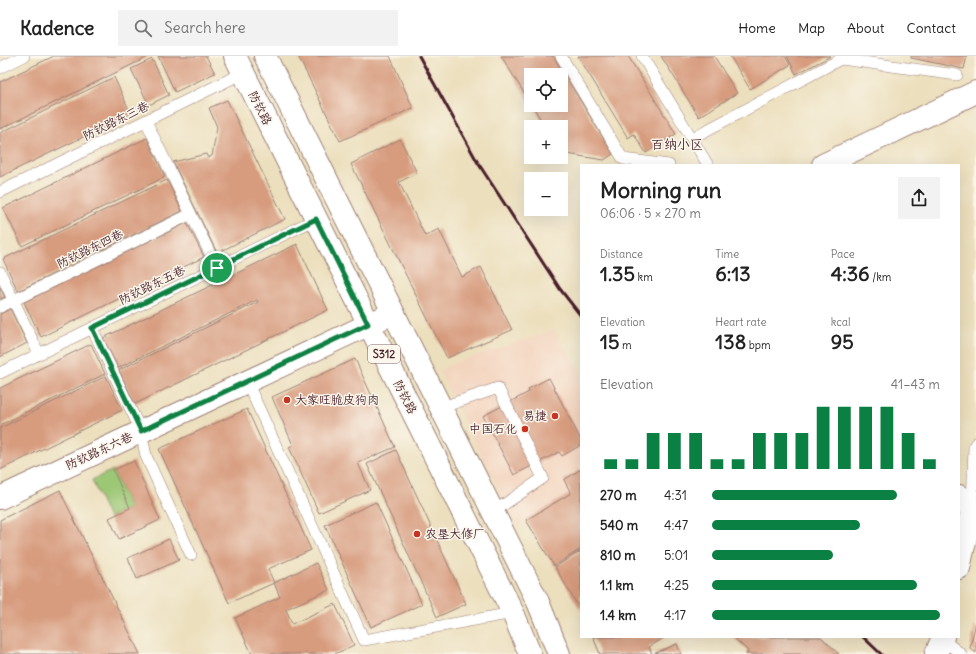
<!DOCTYPE html>
<html lang="en">
<head>
<meta charset="utf-8">
<style>
	:root { --surface:#fff; --page:#f2f2f2; --text:#222; --muted:#767676; --line:#e0e0e0; --accent:#0b8043 }
	body { margin:0; font-family:Delius,"LXGW WenKai TC",sans-serif; background:var(--page); color:var(--text); height:100vh; display:flex; flex-direction:column; font-size:15px; white-space:nowrap }
	* { box-sizing:border-box; margin:0 }
	p { font-size:13px; color:var(--muted) }
	.icon { flex:none; width:22px; height:22px; fill:none; stroke:currentColor; stroke-width:2; stroke-linecap:round; stroke-linejoin:round }
	.map { position:relative; flex:1; overflow:hidden }
	.side { position:absolute; left:580px; top:108px; width:380px; height:474px; display:flex; flex-direction:column; background:var(--surface); border-radius:0px; box-shadow:0 4px 16px #0002 }
	.side>* { flex:none }
	.controls { position:absolute; left:524px; top:12px; display:grid; gap:8px }
	.controls a { display:grid; place-items:center; width:44px; height:44px; border-radius:0px; background:var(--surface); box-shadow:0 4px 16px #0002; font-size:20px }
	.pin { position:absolute; display:grid; place-items:center; width:34px; height:34px; color:#fff; margin:-17px; border:2px solid #fff; border-radius:50%; box-shadow:0 1px 4px #0007 }
	.round { display:grid; place-items:center; flex:none; width:42px; height:42px; border-radius:0px; background:var(--page) }
	.summary { display:flex; align-items:center; justify-content:space-between; height:68px; padding:0 20px }
	h1 { font-size:22px; font-weight:700; line-height:30px }
	.stats { display:grid; grid-template-columns:repeat(3,1fr); gap:6px; height:68px; padding:4px 20px }
	.stats div { display:grid; align-content:center }
	.stats b { font-size:20px; font-weight:700 }
	.stats small { font-size:11px; font-weight:400 }
	.stats p { font-size:11px }
	.chart { height:112px; padding:8px 20px }
	.chart p { display:flex; justify-content:space-between }
	.chart svg { width:100%; height:72px; margin-top:4px; stroke:var(--accent); stroke-width:6 }
	ul { padding:0 20px; list-style:none; font-size:13px }
	li { display:grid; grid-template-columns:64px 48px 1fr; align-items:center; height:30px }
	li i { height:10px; border-radius:5px; background:var(--accent) }
	header { display:flex; align-items:center; gap:24px; box-sizing:border-box; height:56px; padding:0 20px; background:var(--surface); border-bottom:1px solid var(--line) }
	header strong { font-size:19px }
	nav { display:flex; gap:22px; margin-inline-start:auto; font-size:14px }
	.search { width:280px; height:36px; background:var(--page); display:flex; align-items:center; gap:10px; box-sizing:border-box; padding:0 14px; border-radius:0px; color:var(--muted); font-size:15px }
	.map>svg:first-child { display:block }
	.built { fill:#f3d4be }
	.green { fill:#9cc774; stroke:#737350 }
	.building { fill:#d79b7e }
	.lines { fill:none; stroke-linecap:round; stroke-linejoin:round }
	.lane-casing { stroke:#9b7f74; stroke-width:12 }
	.street-casing { stroke:#9b7f74; stroke-width:24 }
	.primary-casing { stroke:#9b7f74; stroke-width:24 }
	.lane { stroke:#fff; stroke-width:11 }
	.street { stroke:#fff; stroke-width:22 }
	.primary { stroke:#fff; stroke-width:22 }
	.rail { stroke:#4a1f2b; stroke-width:3 }
	.route-casing { stroke:#fff; stroke-width:8 }
	.route { stroke:#0b8043; stroke-width:5 }
	.poi-dot { fill:#c8321e; stroke:#fbf7ec; stroke-width:1.5 }
	.labels { text-anchor:middle; stroke-width:3; stroke-linejoin:round; paint-order:stroke }
	.shield { fill:#fbf7ec; stroke:#7f6065; stroke-width:1 }
	.shield-label { font-size:11px; font-weight:bold; fill:#4a1f2b }
	.street-label { font-size:12px; fill:#4a1f2b; stroke:#fbf7ec }
	.poi-label { font-size:12px; fill:#4a1f2b; stroke:#fbf7ec; text-anchor:start }
	.neighbourhood-label { font-size:13px; fill:#4a1f2b; stroke:#fbf7ec }
</style>
</head>
<body>
<header>
<strong>Kadence</strong>
<div class="search"><svg class="icon" aria-label="search" viewBox="0 0 24 24"><circle cx="10" cy="10" r="6"/><path d="M15 15l6 6"/></svg>Search here</div>
<nav><a>Home</a><a>Map</a><a>About</a><a>Contact</a></nav>
</header>
<div class="map">
<svg width="976" height="598" viewBox="0 0 976 598">
	<rect width="100%" height="100%" fill="#fbf7ec"/>
	<filter id="ink" filterUnits="userSpaceOnUse"><feTurbulence type="fractalNoise" baseFrequency=".025" numOctaves="2"/><feDisplacementMap in="SourceGraphic" scale="8" xChannelSelector="R" yChannelSelector="G"/><feConvolveMatrix kernelMatrix="1 2 1 2 8 2 1 2 1" color-interpolation-filters="sRGB"/></filter>
	<filter id="wash" filterUnits="userSpaceOnUse"><feTurbulence type="fractalNoise" baseFrequency=".012" numOctaves="4" result="noise"/><feDisplacementMap in="SourceGraphic" scale="16" xChannelSelector="R" yChannelSelector="G"/><feGaussianBlur stdDeviation="0.9" result="paint"/><feColorMatrix in="noise" values="0 0 0 0 0 0 0 0 0 0 0 0 0 0 0 0 0 1.4 0 .05"/><feComposite in="paint" operator="in"/></filter>
	<g filter="url(#wash)">
		<rect width="100%" height="100%" fill="#ecdfbd"/>
		<!-- built -->
		<path class="built" d="M553,274L581,316V430L517,470L439,315L452,308Z"/>
		<!-- green -->
		<path class="green" d="M113,414L130,452L109,462L92,424Z"/>
		<g id="blocks">
			<!-- building -->
			<path class="building" d="M54,0H150L0,73V26Z
				M158,0H206L215,17L175,36Z
				M298,0H390L413,52L340,85Z
				M501,0H553L613,98L604,104L561,97V71H545L532,49H561V19H531V48Z
				M578,0H628L676,78L646,97L634,78L628,82Z
				M661,0H714L737,37L699,61Z
				M730,0H785L790,9L750,33Z
				M787,0H831L796,18Z
				M911,0H967L964,13L911,2Z
				M152,3L169,39L149,49L131,13Z
				M114,21L131,58L0,121V77Z
				M227,44L285,163L217,197L173,106L206,98L208,102L212,100L217,71L209,52Z
				M147,82L165,121L22,190L3,152Z
				M400,83L417,117L399,126L425,180L439,173L462,221L481,211L512,274L447,302L351,108Z
				M167,124L182,155L18,235L3,203Z
				M187,167L204,201L41,281L24,246Z
				M297,188L328,254L135,348L119,314L258,246L257,244L118,312L103,282Z
				M0,231L5,241L0,243Z
				M10,253L27,287L0,301V258Z
				M91,288L105,318L0,369V332Z
				M355,303L395,391L358,407L370,434L319,457L289,391L293,389L272,341Z
				M106,320L122,354L0,414V372Z
				M549,322L581,384V389L562,400L559,396L514,419L483,360L529,336L528,333Z
				M247,353L311,494L268,513L274,527L229,547L159,393Z
				M396,394L466,548L437,561L367,408Z
				M134,405L160,464L119,483L109,462L130,452L113,414Z
				M581,413V493L554,510L526,464L571,437L564,424Z
				M60,434L64,443L140,598H0V464Z
				M376,446L422,548L371,571L325,469Z
				M169,483L179,504L137,523L128,502Z
				M581,495V555L555,511Z
				M316,507L329,534L286,553L292,568L335,548L354,589L335,598H306V596L301,598H252L235,562L280,541L274,527Z
				M976,566V597L970,592Z
				M593,581H665L649,591L652,598H600Z
				M733,581H821L839,598H746L748,595Z
				M677,588L681,598H653Z"/>
		</g>
	</g>
	<g filter="url(#ink)">
		<use href="#blocks" fill-opacity="0" stroke="#9b7f74" stroke-width="1"/>
		<g class="lines">
			<!-- lane casing -->
			<g class="lane-casing">
				<path id="lane" d="M561,0L623,103L669,109
					M642,0L708,109
					M0,12L24,0
					M146,65L217,212
					M692,82L841,3L957,19
					M0,136L243,17
					M0,216L39,298
					M0,251L191,158
					M92,272L141,375L146,400L191,499
					M0,317L316,163
					M247,326L364,584L513,557
					M440,352L498,332L543,422L493,456
					M972,452L974,390L976,387
					M942,583L961,598"/>
			</g>
			<!-- street casing -->
			<g class="street-casing">
				<path id="street" d="M823,109L976,36
					M959,440L972,454L959,512
					M0,442L393,257
					M936,598L943,581"/>
			</g>
			<!-- primary casing -->
			<g class="primary-casing">
				<path id="primary" d="M235,0L513,557L530,598
					M265,0L538,546L559,598"/>
			</g>
			<!-- lane -->
			<use href="#lane" class="lane"/>
			<!-- street -->
			<use href="#street" class="street"/>
			<!-- primary -->
			<use href="#primary" class="primary"/>
			<!-- rail -->
			<path class="rail" d="M419,0L478,107L560,233L581,260
				M863,581L881,598"/>
		</g>
	</g>
	<g class="lines" filter="url(#ink)">
		<!-- route casing -->
		<g class="route-casing">
			<path id="route" d="M316,163L368,268L141,375L92,272Z"/>
		</g>
		<!-- route -->
		<use href="#route" class="route"/>
	</g>
	<!-- markers -->
	<g class="poi-dot">
		<circle cx="287" cy="344" r="4"/>
		<circle cx="555" cy="360" r="4"/>
		<circle cx="525" cy="373" r="4"/>
		<circle cx="417" cy="478" r="4"/>
	</g>
	<g class="labels">
		<!-- shield labels -->
		<rect class="shield" x="368" y="289" width="32" height="18" rx="3"/>
		<g class="shield-label">
			<text x="384" y="302">S312</text>
		</g>
		<!-- street labels -->
		<g class="street-label">
			<text transform="translate(260 52) rotate(63)" y="4">防钦路</text>
			<text transform="translate(116 65) rotate(-26)" y="4">防钦路东三巷</text>
			<text transform="translate(90 193) rotate(-26)" y="4">防钦路东四巷</text>
			<text transform="translate(152 229) rotate(-26)" y="4">防钦路东五巷</text>
			<text transform="translate(405 341) rotate(63)" y="4">防钦路</text>
			<text transform="translate(99 395) rotate(-25)" y="4">防钦路东六巷</text>
		</g>
		<!-- poi labels -->
		<g class="poi-label">
			<text x="295" y="348">大家旺脆皮狗肉</text>
			<text x="547" y="364" text-anchor="end">易捷</text>
			<text x="517" y="377" text-anchor="end">中国石化</text>
			<text x="425" y="482">农垦大修厂</text>
		</g>
		<!-- neighbourhood labels -->
		<g class="neighbourhood-label">
			<text x="677" y="93">百纳小区</text>
		</g>
	</g>
</svg>
<div class="controls">
<a><svg class="icon" aria-label="locate" viewBox="0 0 24 24"><circle cx="12" cy="12" r="6"/><path d="M12 2v4M12 18v4M2 12h4M18 12h4"/></svg></a>
<a>+</a>
<a>−</a>
</div>
<div class="pin" style="left:217px;top:212px;background:#1e9e55"><svg class="icon" aria-label="arrive" viewBox="0 0 24 24"><path d="M6 21V4h12l-3 4 3 4H6"/></svg></div>
<section class="side">
<div class="summary"><div><h1>Morning run</h1><p>06:06 · 5 × 270 m</p></div><a class="round"><svg class="icon" aria-label="share" viewBox="0 0 24 24"><path d="M12 15V3M7 8l5-5 5 5M5 13v7h14v-7"/></svg></a></div>
<div class="stats">
<div><p>Distance</p><b>1.35<small> km</small></b></div>
<div><p>Time</p><b>6:13</b></div>
<div><p>Pace</p><b>4:36<small> /km</small></b></div>
</div>
<div class="stats">
<div><p>Elevation</p><b>15<small> m</small></b></div>
<div><p>Heart rate</p><b>138<small> bpm</small></b></div>
<div><p>kcal</p><b>95</b></div>
</div>
<div class="chart"><p><span>Elevation</span>41–43 m</p>
<svg viewBox="0 0 160 44" preserveAspectRatio="none"><path d="M5 44V38M15 44V38M25 44V22M35 44V22M45 44V22M55 44V38M65 44V38M75 44V22M85 44V22M95 44V22M105 44V6M115 44V6M125 44V6M135 44V6M145 44V22M155 44V38"/></svg>
</div>
<ul>
<li><b>270 m</b>4:31<i style="width:81%"></i></li>
<li><b>540 m</b>4:47<i style="width:65%"></i></li>
<li><b>810 m</b>5:01<i style="width:53%"></i></li>
<li><b>1.1 km</b>4:25<i style="width:90%"></i></li>
<li><b>1.4 km</b>4:17<i style="width:100%"></i></li>
</ul>
</section>
</div>
</body>
</html>
